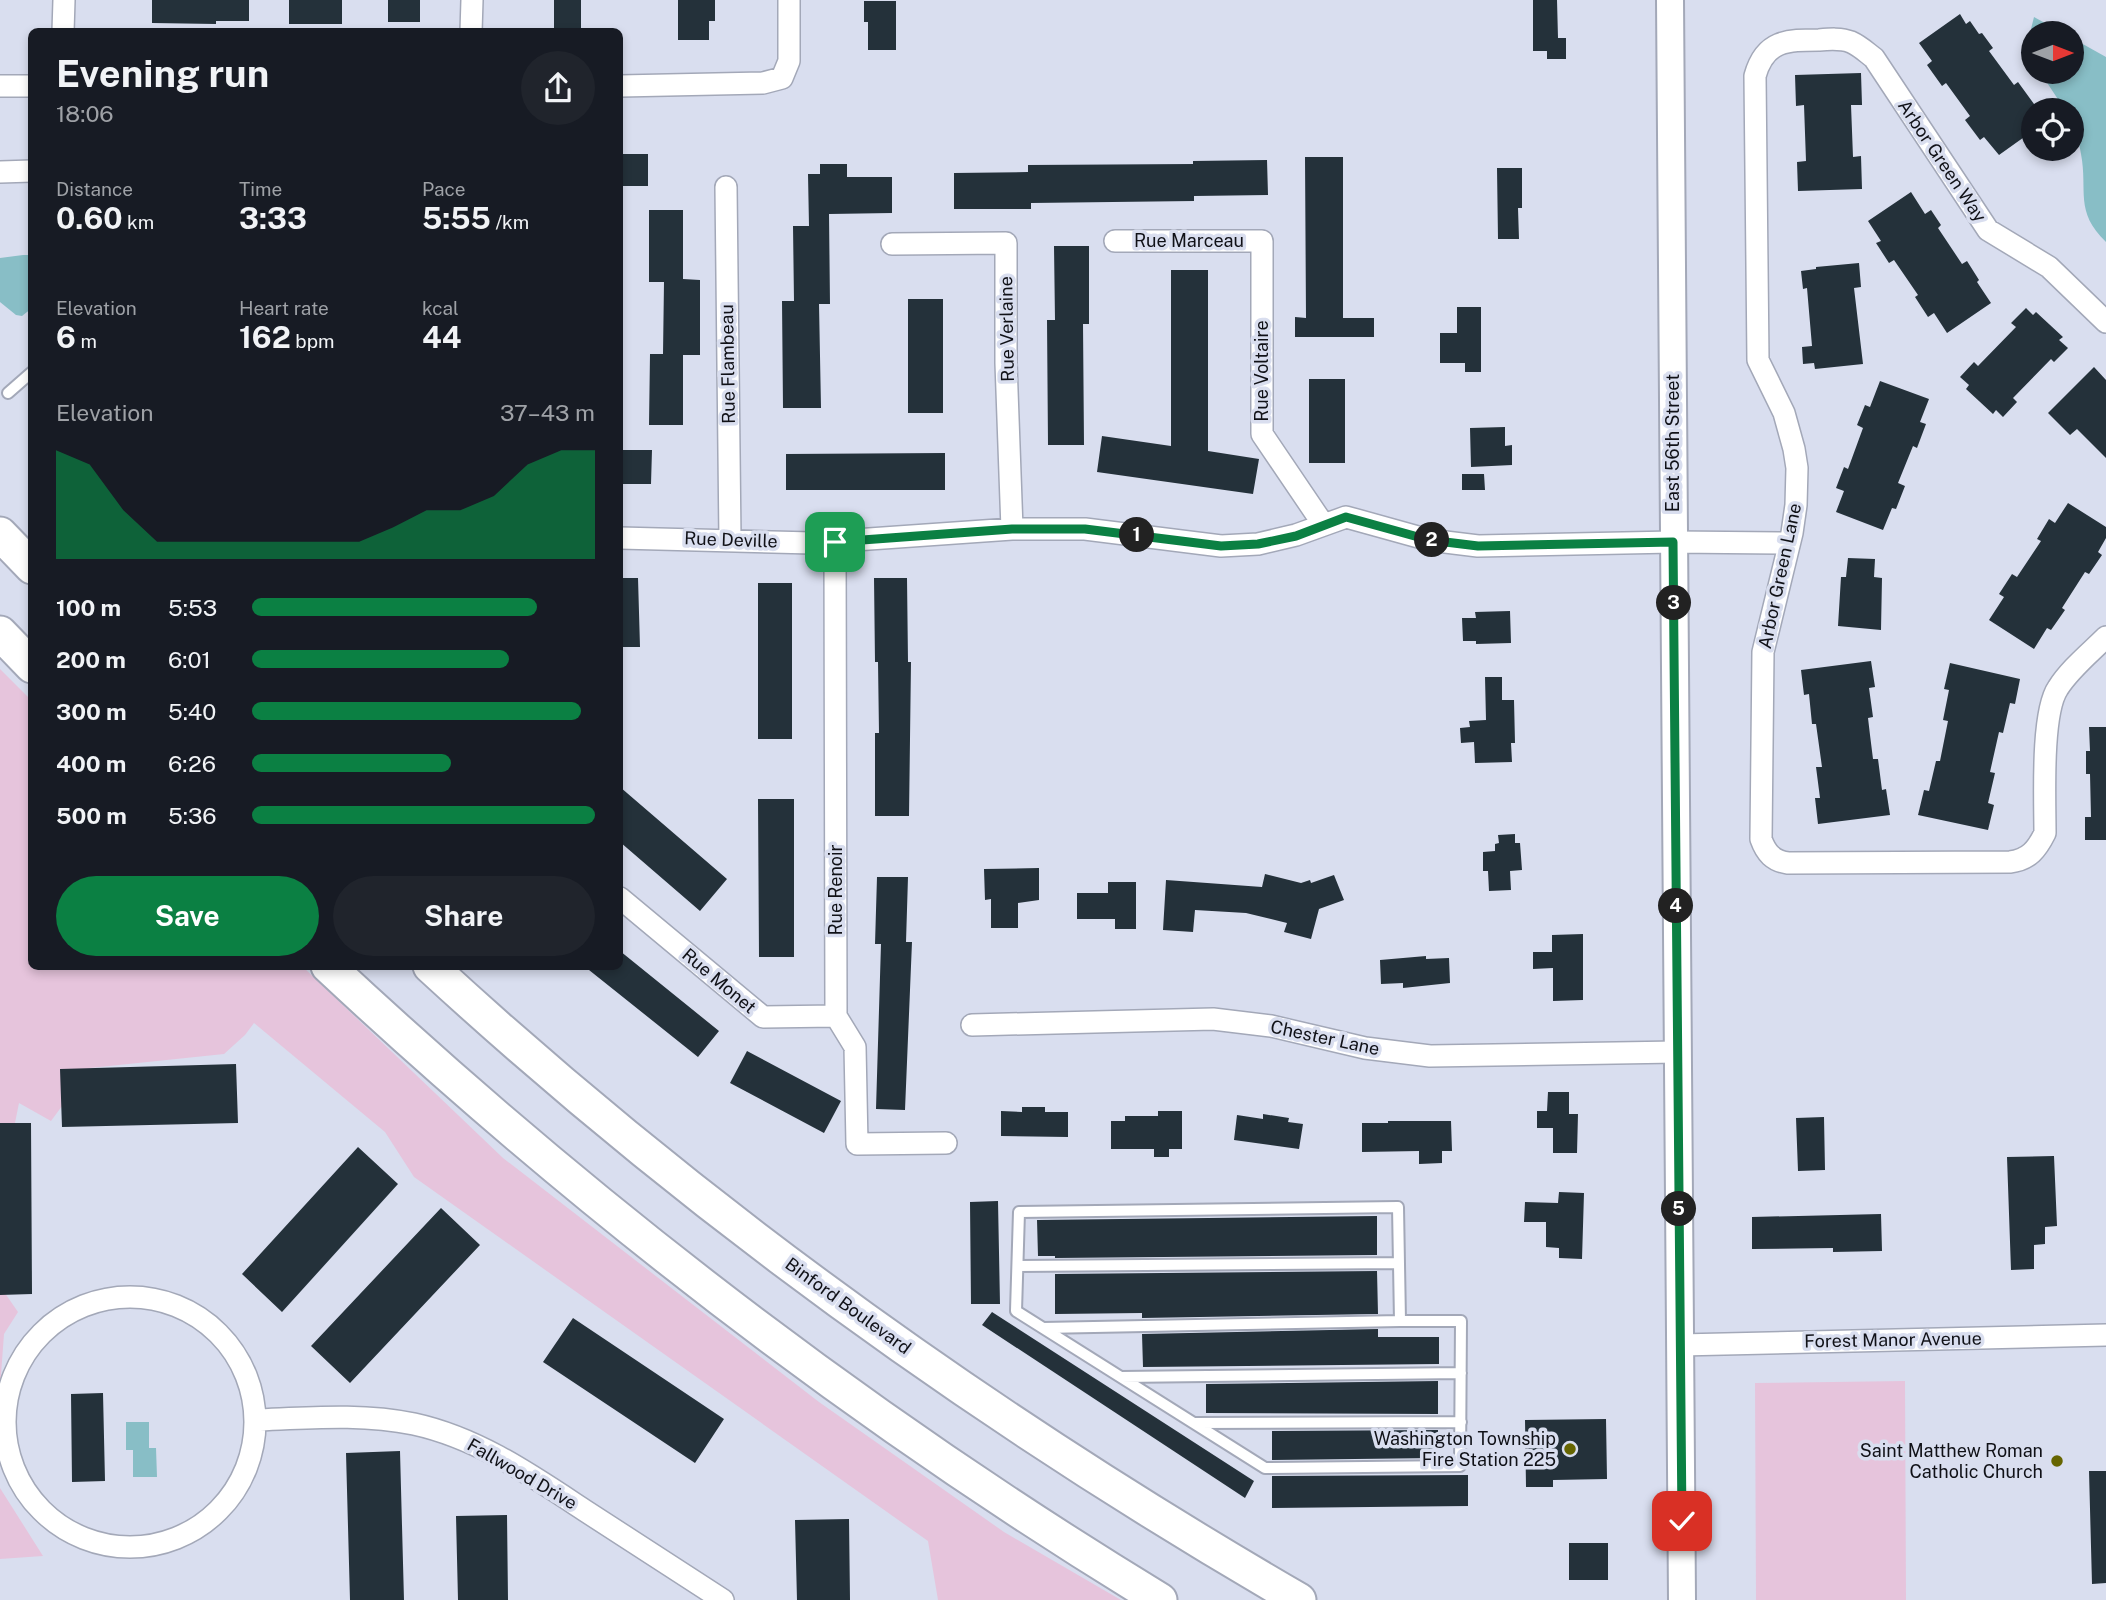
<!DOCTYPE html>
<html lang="en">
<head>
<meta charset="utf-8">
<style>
	:root { --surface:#171b24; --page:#20242c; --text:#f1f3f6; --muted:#9ea1a6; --accent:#0b8043 }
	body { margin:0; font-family:"Public Sans",sans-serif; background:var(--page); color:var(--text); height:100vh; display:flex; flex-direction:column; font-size:26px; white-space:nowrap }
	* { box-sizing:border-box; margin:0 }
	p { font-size:23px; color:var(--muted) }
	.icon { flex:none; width:38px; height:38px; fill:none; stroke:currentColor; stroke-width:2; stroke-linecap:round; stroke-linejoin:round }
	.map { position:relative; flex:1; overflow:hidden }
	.sheet { position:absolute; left:28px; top:28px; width:595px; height:942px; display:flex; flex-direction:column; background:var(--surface); border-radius:10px; box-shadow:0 4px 10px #0003 }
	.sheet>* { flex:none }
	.needle { width:46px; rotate:90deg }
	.fabs { position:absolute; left:2021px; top:21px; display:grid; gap:14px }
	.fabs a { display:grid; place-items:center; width:63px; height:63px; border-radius:50%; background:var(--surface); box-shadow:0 4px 10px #0003; font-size:35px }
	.pin { position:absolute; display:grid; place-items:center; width:60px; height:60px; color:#fff; margin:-30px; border-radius:14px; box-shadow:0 4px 10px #0006 }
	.km { position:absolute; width:35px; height:35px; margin:-18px; border-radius:50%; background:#222; color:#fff; font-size:19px; line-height:35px; text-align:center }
	.round { display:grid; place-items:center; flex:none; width:74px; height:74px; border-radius:37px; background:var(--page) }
	.overview { display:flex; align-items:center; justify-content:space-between; height:119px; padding:0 28px }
	h1 { font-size:38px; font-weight:700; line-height:52px }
	.metrics { display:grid; grid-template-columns:repeat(3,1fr); gap:10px; height:119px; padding:7px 28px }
	.metrics div { display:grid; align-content:center }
	.metrics b { font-size:30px; font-weight:700 }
	.metrics small { font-size:19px; font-weight:400 }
	.metrics p { font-size:19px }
	.chart { height:196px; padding:14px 28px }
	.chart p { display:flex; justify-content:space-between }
	.chart svg { width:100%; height:126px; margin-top:7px; fill:var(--accent); opacity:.7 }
	.action { display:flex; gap:14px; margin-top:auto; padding:14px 28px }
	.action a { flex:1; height:80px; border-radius:42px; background:var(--accent); color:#fff; font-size:28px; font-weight:700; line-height:80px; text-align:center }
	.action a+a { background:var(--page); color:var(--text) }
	ul { padding:0 28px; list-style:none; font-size:23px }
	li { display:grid; grid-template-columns:112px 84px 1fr; align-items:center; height:52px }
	li i { height:18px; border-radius:9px; background:var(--accent) }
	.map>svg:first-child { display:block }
	.green { fill:#e6c4dc }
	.water { fill:#88bec6 }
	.building { fill:#24313a }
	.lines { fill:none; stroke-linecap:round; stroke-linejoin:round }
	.service-casing { stroke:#a3a8b8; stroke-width:14 }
	.minor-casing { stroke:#a3a8b8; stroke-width:24 }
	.tertiary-casing { stroke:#a3a8b8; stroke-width:30 }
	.primary-casing { stroke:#a3a8b8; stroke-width:37 }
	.service { stroke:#fff; stroke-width:10 }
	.minor { stroke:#fff; stroke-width:21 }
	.tertiary { stroke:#fff; stroke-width:26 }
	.primary { stroke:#fff; stroke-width:33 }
	.route-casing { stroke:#fff; stroke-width:14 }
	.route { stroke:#0b8043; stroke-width:9 }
	.poi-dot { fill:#666500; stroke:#d9deef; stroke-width:2.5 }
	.labels { text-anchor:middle; stroke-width:7; stroke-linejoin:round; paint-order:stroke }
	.street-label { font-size:18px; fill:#101117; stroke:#d9deef }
	.poi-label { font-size:18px; fill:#101117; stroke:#d9deef; text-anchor:end }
</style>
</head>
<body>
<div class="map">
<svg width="2106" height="1600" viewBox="0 0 2106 1600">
	<rect width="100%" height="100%" fill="#d9deef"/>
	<!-- green -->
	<path class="green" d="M0,669L31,700L32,966H302L503,1158L819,1402L1004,1532L1121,1600H938L928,1541L414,1177L385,1132L254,1023L245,1035L224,1054L90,1068L51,1121L19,1103L0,1197Z
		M0,1286L18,1312L4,1334L0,1388Z
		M1905,1381L1906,1600H1756L1755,1383Z
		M0,1488L43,1556L0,1559Z"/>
	<!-- water -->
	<path class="water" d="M2034,17L2063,33H2034L2033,55L2028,41Z
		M2072,38L2106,57V242C2074,211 2088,191 2081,154C2079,139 2072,126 2072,110H2065L2040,72H2072Z
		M23,255H31L32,308L22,316L16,315L0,302V258Z
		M126,1422H149V1448H156L157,1477H133V1450H126Z"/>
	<!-- building -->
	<path class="building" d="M152,0H249V21H216V24L152,23Z
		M289,0H342V24H289Z
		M388,0H420V22H388Z
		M554,0H581V32H554Z
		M678,0H715V21H709V40H678Z
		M1533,0H1557L1558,38H1566V59H1547V51H1533Z
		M864,1H896V50H868V22H864Z
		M1960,14L1966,24L1970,21L1979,34L1982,33L1993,48L1989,51L2014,85L2018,82L2034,104V130L1999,155L1984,137L1980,140L1965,120L1970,116L1946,83L1942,86L1927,65L1932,61L1919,43Z
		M1861,73L1862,105H1851L1853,157L1861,156L1862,189L1798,191L1797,162L1806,161L1804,105L1796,106L1795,75Z
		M620,154H648V186H620Z
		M1305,157H1343V318H1374V337H1295V317L1306,318Z
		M1267,160L1268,195L1194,196V201L1031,203V209H954V173L1028,172V165L1193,164V161Z
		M820,164H847V177H892V213L829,214L830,304H819L821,408H783L782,301H794L793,226H809L808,174H820Z
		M1497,168H1522V208H1518L1519,239H1498Z
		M1911,192L1925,214L1931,210L1941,225L1938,228L1962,264L1967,261L1979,280L1977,282L1991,303L1947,333L1934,313L1928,317L1915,297L1918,295L1894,260L1889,263L1876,243L1881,241L1868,221Z
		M649,210H683V279L700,280V355H683V425H649L650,354H663L664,282H649Z
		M1054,246H1089V324H1083L1084,445H1048L1047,320H1055Z
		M1859,263L1861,287L1854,288L1863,364L1815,369L1814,363L1803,364L1802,347L1812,346L1807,288L1803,289L1801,271L1816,269V267Z
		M1171,270H1208V451L1259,459L1253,494L1097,472L1102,436L1171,446Z
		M908,299H943V413H908Z
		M1457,307H1481V372H1465V363H1440V333H1457Z
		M2026,308L2033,315L2036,312L2063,337L2059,340L2068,348L2054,362L2051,359L2013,398L2017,402L2003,417L1996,410L1993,414L1966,389L1969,385L1960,377L1974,362L1978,366L2016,327L2011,323Z
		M2094,367L2106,380V458L2077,429L2070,435L2048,413Z
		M1309,379H1345V463H1309Z
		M1880,381L1929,399L1920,422L1926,424L1917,448L1913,446L1898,483L1905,486L1896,509L1892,508L1883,530L1836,512L1844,491L1836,488L1844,467L1848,469L1863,428L1857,425L1865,405L1870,407Z
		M1505,427V446L1512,445V465L1471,467L1470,428Z
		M620,450H652L651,484H620Z
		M945,453V490H786V454Z
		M1462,474H1484L1485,490H1462Z
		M2068,503L2106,527V538L2098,552L2102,555L2089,574L2085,572L2062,608L2065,610L2051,630L2047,628L2034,649L1989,620L2004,597L1999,594L2012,574L2017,577L2041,541L2037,539L2049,519L2055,523Z
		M1848,558L1875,559L1874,577L1882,578L1881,630L1838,626L1841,577H1846Z
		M620,578H638L640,647H620Z
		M874,578H907L908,662H911L909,816H875V733H879L878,662H875Z
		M758,583H792V739H758Z
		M1510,611L1511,643L1476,644V641H1463L1462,618H1476L1475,612Z
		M1871,661L1875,687L1869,688L1873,717L1868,718L1870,735L1873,759H1878L1882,790L1886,789L1890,815L1818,824L1815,798H1820L1816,767H1822L1816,724H1812L1809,694L1804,695L1801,670Z
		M1950,663L2020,679L2015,704L2010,703L2003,733L1999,732L1990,772L1995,773L1988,803L1994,805L1988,830L1918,815L1924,790L1929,791L1936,761H1940L1948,721L1943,720L1949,690L1944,689Z
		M1485,677H1502V700H1514L1515,743H1511L1512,762L1475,763L1474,742L1461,743L1460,728L1470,727L1469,721L1486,720Z
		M2089,727H2106V840H2085V817H2091L2090,774H2086V751H2090Z
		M620,787L727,879L700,911L620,842Z
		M758,799H794V957H759Z
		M1515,834V843H1520L1522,870L1510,871L1511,890L1489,891L1488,871H1483V852L1495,851V844L1499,843L1498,835Z
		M1039,868V900L1018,903V928H991V899L985,900L984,869Z
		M1265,874L1301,883L1310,880L1311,883L1334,875L1344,900L1319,909L1311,939L1284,932L1287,923L1246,913L1195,910L1193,932L1163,930L1166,880L1262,887Z
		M877,877H908L906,942H912L905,1110L876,1109L881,944H875Z
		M1108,882H1136V929H1115V919H1077V893H1108Z
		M1583,934V1000L1553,1001V968L1533,969V952H1552V935Z
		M620,951L719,1031L698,1057L584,966H620Z
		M1426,956V959L1449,958L1450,983L1403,988V983L1381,984L1380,960Z
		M747,1051L841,1101L824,1133L730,1083Z
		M236,1064L238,1123L62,1127L60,1069Z
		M1548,1092H1569V1114H1578L1577,1153H1553V1128H1537V1111H1547Z
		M1022,1107H1045V1112H1068V1137L1001,1136V1111L1022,1112Z
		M1158,1111H1182V1149H1169V1157H1154V1149H1111V1121H1125V1116H1158Z
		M1263,1114L1289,1118L1288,1122L1303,1124L1299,1149L1234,1140L1237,1115L1263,1119Z
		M1824,1117L1825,1170L1798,1171L1796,1118Z
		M1388,1121H1451L1452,1151H1442V1163L1419,1164V1151L1362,1152V1123H1388Z
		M0,1123H31L32,1294L0,1295Z
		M358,1147L398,1184L282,1312L242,1274Z
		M2054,1156L2057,1226L2045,1227V1244L2034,1245V1269L2011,1270L2007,1157Z
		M1559,1192L1584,1193L1582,1259L1559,1258V1248L1546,1247V1222H1524L1525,1202L1558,1203Z
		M998,1201L1000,1304H971L970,1202Z
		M441,1208L480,1245L350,1383L311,1346Z
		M1881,1214L1882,1251L1833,1252V1248L1752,1249V1217Z
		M1377,1216V1255L1055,1258V1256H1038L1037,1220Z
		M1377,1271L1378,1314L1142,1318V1313L1055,1314V1274Z
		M992,1312L1254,1481L1245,1498L982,1325Z
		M573,1318L724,1419L695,1463L543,1362Z
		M1378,1329V1337H1439V1364L1143,1367L1142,1334Z
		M1438,1381V1414L1206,1413V1384Z
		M103,1393L105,1481L72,1482L71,1394Z
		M1606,1419L1607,1479L1553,1480V1487H1526L1525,1420Z
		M1438,1430V1458L1272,1460V1431Z
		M400,1451L404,1600H350L346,1453Z
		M2089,1471H2106V1583L2092,1584Z
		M1468,1475V1506L1272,1508V1476Z
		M507,1515L508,1600H458L456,1516Z
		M849,1519L850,1600H797L795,1520Z
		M1569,1543H1608V1580H1569Z"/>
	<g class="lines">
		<!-- service casing -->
		<g class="service-casing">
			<path id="service" d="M8,393L32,372
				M1398,1207L1400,1321H1461L1460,1466L1265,1468L1016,1311L1019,1212Z
				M1018,1266L1399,1263
				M1043,1328L1400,1321
				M1121,1377L1461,1373
				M1194,1423L1461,1422"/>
		</g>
		<!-- minor casing -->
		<g class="minor-casing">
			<path id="minor" d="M63,32L64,0
				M471,32L472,0
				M0,86H32
				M620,86L763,83L782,78L789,61V0
				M0,172L32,171
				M726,187L730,540
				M1115,241H1262V434L1323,524
				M892,244L1006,243V363L1012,529
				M2106,322L2049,267L1988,230L1874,58C1866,52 1860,46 1851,42C1841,38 1830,39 1819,40C1787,40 1765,40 1755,76L1758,360L1784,413L1794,449L1797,468L1796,505L1792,533L1763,652L1761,839C1766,853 1773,861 1788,863L2010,862C2029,860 2037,849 2045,833C2045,800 2041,713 2058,688C2070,669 2090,653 2106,637
				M620,538L812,543L1012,529H1085L1221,546L1258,544L1296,535L1346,517L1429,540L1478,546L1673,542L1788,543
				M835,542L836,1016L855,1047L857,1144L946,1143
				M620,898L763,1017L836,1016
				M972,1025L1213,1019L1271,1026L1365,1048L1430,1056L1677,1052
				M5 1422a125 125 0 1 1 250 0a125 125 0 1 1-250 0Z
				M1680,1345L2106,1335
				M255,1420C308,1418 362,1413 414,1424C478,1438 531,1475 584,1510C630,1540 676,1570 723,1600"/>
		</g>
		<!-- tertiary casing -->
		<g class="tertiary-casing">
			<path id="tertiary" d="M1670,0L1682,1600"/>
		</g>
		<!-- primary casing -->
		<g class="primary-casing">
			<path id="primary" d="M0,534L32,567
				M0,633L32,666
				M328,966C583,1204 862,1419 1160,1600
				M430,966C694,1209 988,1420 1299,1600"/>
		</g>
		<!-- service -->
		<use href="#service" class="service"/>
		<!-- minor -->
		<use href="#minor" class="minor"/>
		<!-- tertiary -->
		<use href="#tertiary" class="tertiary"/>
		<!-- primary -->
		<use href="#primary" class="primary"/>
	</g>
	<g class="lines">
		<!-- route casing -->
		<g class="route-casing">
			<path id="route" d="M835,542L1012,529H1085L1221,546L1258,544L1296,536L1346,517L1429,540L1478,546L1673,542L1682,1521"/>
		</g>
		<!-- route -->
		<use href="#route" class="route"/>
	</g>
	<!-- markers -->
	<g class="poi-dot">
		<circle cx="1570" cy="1449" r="7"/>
		<circle cx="2057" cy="1461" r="7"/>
	</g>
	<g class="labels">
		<!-- street labels -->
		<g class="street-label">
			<text transform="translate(1942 161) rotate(56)" y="6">Arbor Green Way</text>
			<text x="1189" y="247">Rue Marceau</text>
			<text transform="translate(1007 329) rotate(-91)" y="6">Rue Verlaine</text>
			<text transform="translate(728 364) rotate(-91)" y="6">Rue Flambeau</text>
			<text transform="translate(1262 371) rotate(-90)" y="6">Rue Voltaire</text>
			<text transform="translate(1673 443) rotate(-90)" y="6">East 56th Street</text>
			<text transform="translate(731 540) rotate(2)" y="6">Rue Deville</text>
			<text transform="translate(1780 576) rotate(-78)" y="6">Arbor Green Lane</text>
			<text transform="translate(836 890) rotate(-90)" y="6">Rue Renoir</text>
			<text transform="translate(719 981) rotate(40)" y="6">Rue Monet</text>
			<text transform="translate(1325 1038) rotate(12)" y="6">Chester Lane</text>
			<text transform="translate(848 1306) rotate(36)" y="6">Binford Boulevard</text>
			<text transform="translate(1893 1340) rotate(-1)" y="6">Forest Manor Avenue</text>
			<text transform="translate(522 1474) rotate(30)" y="6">Fallwood Drive</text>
		</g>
		<!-- poi labels -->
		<g class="poi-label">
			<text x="1556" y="1445">Washington Township<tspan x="1556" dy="21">Fire Station 225</tspan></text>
			<text x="2043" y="1457">Saint Matthew Roman<tspan x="2043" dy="21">Catholic Church</tspan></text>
		</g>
	</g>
</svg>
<div class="fabs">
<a><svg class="needle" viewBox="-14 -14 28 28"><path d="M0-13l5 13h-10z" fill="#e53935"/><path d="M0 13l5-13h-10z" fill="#9ea1a6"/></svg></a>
<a><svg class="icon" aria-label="locate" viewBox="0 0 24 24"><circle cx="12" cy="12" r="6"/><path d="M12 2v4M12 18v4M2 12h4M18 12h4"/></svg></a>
</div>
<div class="pin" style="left:835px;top:542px;background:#1e9e55"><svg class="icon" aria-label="arrive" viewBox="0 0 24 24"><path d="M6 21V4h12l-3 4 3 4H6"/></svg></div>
<div class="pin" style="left:1682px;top:1521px;background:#d93025"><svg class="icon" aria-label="check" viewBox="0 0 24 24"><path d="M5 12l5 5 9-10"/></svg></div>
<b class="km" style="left:1137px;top:535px">1</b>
<b class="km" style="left:1432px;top:540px">2</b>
<b class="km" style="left:1674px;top:603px">3</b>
<b class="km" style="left:1676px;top:906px">4</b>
<b class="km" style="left:1679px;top:1209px">5</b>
<section class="sheet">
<div class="overview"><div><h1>Evening run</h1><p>18:06</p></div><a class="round"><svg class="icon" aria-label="share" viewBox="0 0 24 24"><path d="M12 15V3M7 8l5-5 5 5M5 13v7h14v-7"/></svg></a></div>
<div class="metrics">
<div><p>Distance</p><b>0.60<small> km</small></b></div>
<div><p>Time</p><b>3:33</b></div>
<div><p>Pace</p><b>5:55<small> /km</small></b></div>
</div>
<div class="metrics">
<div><p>Elevation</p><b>6<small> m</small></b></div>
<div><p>Heart rate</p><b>162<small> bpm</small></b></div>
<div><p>kcal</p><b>44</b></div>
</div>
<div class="chart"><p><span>Elevation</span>37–43 m</p>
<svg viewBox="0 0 160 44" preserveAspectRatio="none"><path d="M0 44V6L10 11L20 27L30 38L40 38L50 38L60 38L70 38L80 38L90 38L100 33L110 27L120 27L130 22L140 11L150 6L160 6V44z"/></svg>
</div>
<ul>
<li><b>100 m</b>5:53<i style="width:83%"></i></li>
<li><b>200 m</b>6:01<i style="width:75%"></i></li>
<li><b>300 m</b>5:40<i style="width:96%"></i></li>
<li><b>400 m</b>6:26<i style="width:58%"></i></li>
<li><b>500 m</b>5:36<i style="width:100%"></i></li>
</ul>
<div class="action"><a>Save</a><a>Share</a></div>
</section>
</div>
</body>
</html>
